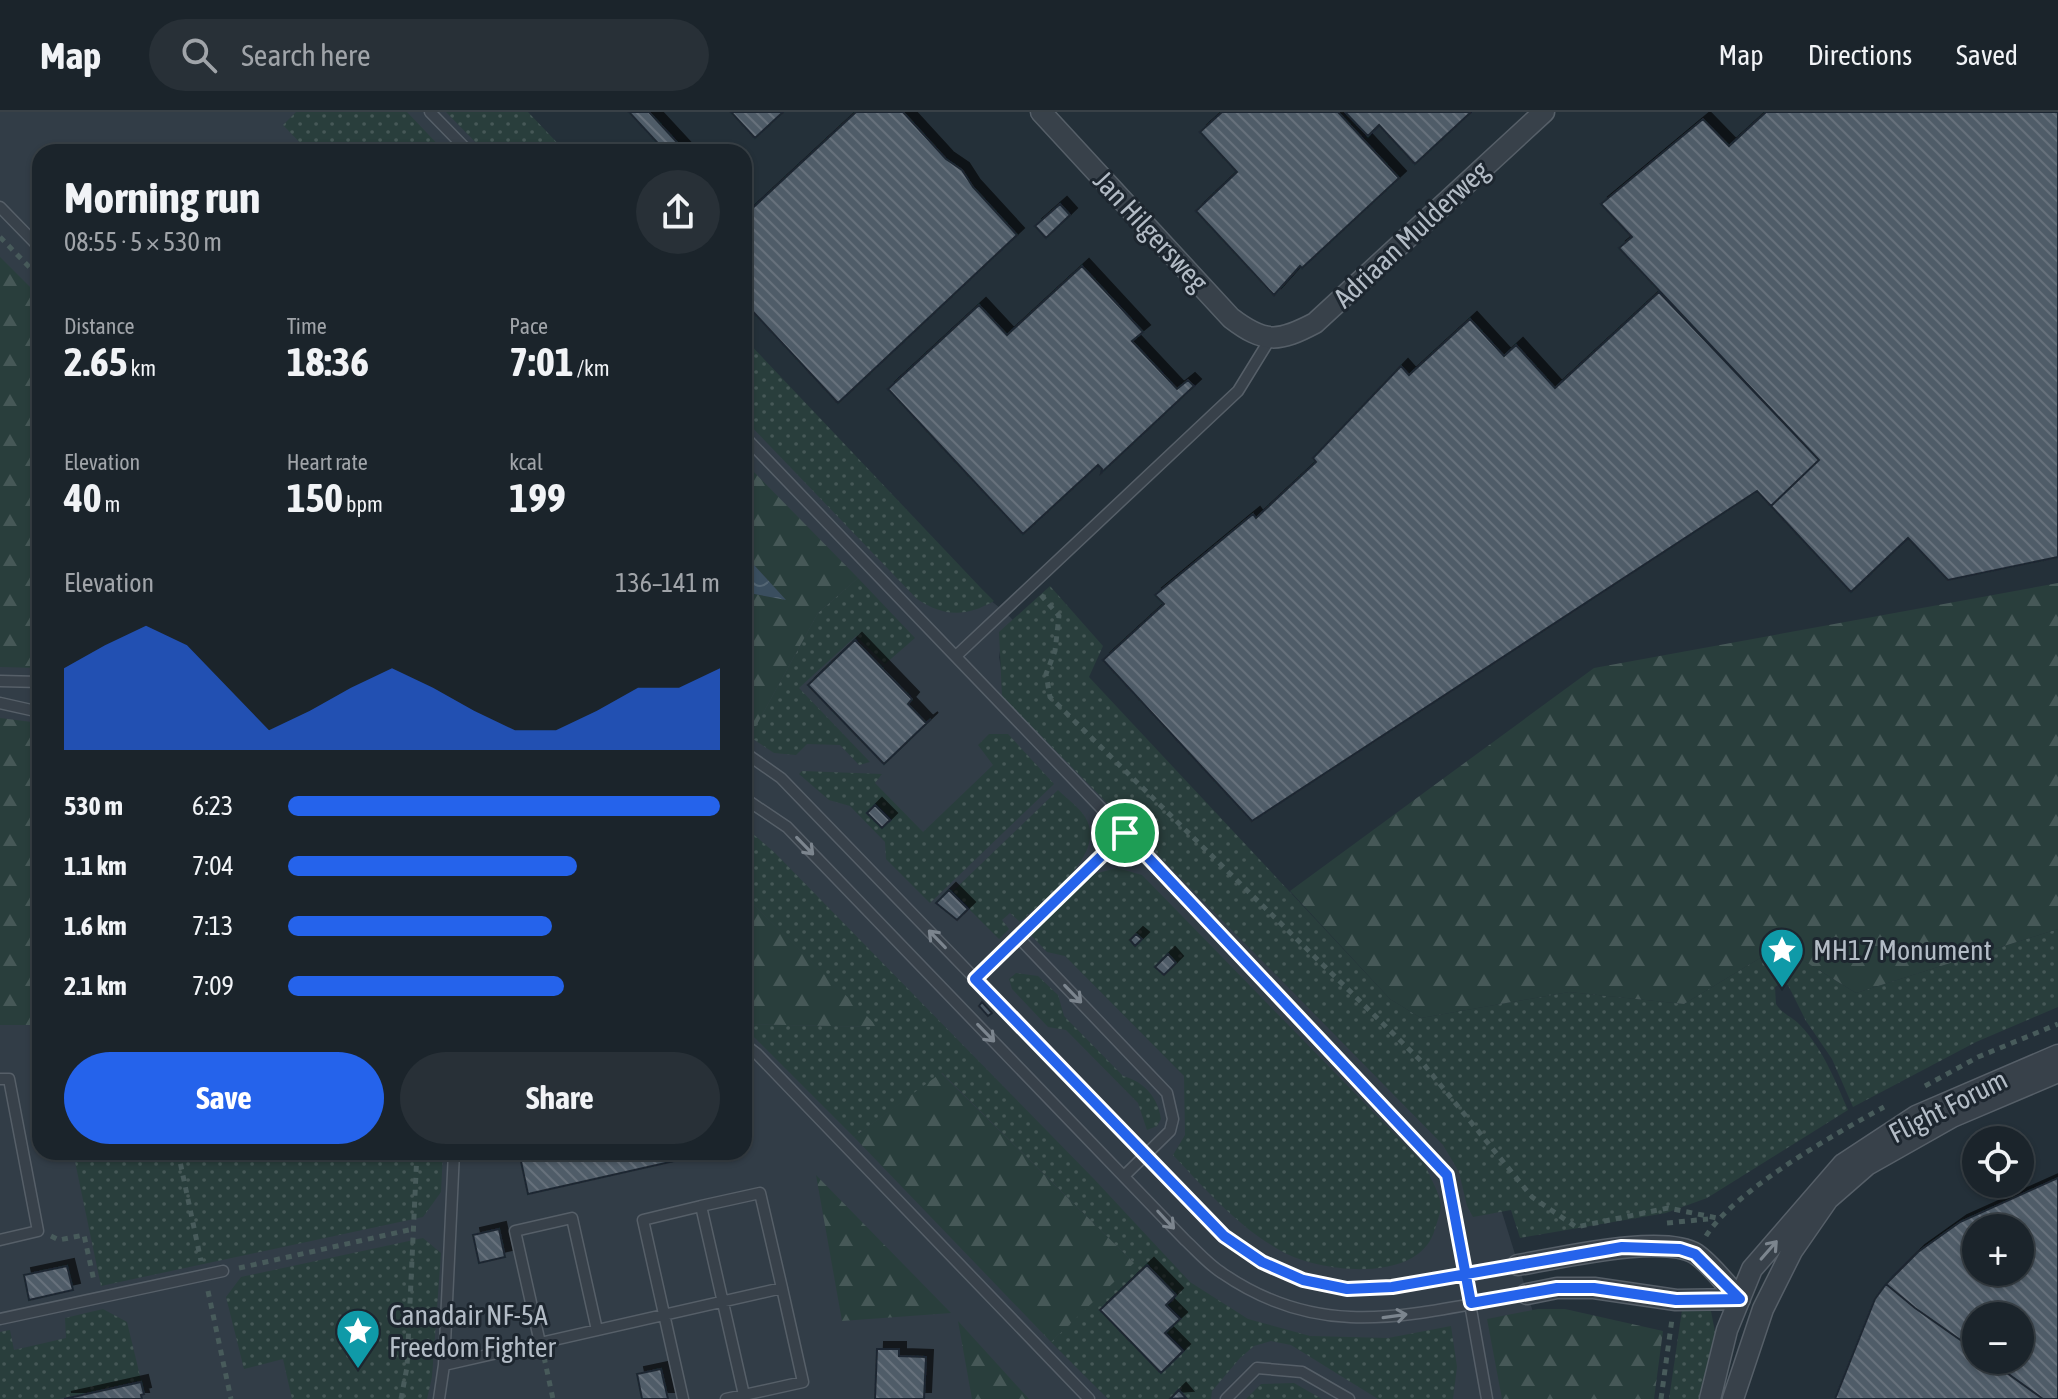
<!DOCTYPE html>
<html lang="en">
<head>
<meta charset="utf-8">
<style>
	:root { --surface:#1b242b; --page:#283037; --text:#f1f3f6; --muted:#a0a4a9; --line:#394147; --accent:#2563eb }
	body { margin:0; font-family:"Asap Condensed",sans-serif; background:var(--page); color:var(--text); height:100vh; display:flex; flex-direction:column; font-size:30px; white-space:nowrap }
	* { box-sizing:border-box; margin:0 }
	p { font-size:26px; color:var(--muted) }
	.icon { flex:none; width:44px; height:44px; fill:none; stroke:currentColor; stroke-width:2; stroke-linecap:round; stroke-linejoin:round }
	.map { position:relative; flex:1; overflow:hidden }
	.side { position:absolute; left:32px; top:32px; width:720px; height:1016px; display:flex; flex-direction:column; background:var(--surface); border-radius:24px; box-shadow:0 2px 6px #0004,0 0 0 2px var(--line) }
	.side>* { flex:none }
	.fabs { position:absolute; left:1962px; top:1014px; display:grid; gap:16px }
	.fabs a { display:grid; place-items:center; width:72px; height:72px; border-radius:50%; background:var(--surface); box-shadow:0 2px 6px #0004,0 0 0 2px var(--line); font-size:40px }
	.pin { position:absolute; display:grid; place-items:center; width:68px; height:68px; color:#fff; margin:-34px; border:4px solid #fff; border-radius:50%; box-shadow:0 2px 8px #0007 }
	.round { display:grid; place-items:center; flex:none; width:84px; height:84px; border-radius:42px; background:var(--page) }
	.headline { display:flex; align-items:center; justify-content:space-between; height:136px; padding:0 32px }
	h1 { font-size:44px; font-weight:700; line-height:60px }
	.metrics { display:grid; grid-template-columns:repeat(3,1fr); gap:12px; height:136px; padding:8px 32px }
	.metrics div { display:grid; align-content:center }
	.metrics b { font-size:40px; font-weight:700 }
	.metrics small { font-size:22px; font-weight:400 }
	.metrics p { font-size:22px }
	.chart { height:224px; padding:16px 32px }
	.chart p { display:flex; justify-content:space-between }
	.chart svg { width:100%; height:144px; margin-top:8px; fill:var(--accent); opacity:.7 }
	.primary-button { display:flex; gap:16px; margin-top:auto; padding:16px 32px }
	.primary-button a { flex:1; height:92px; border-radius:48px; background:var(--accent); color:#fff; font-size:32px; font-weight:700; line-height:92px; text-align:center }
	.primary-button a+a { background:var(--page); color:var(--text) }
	ul { padding:0 32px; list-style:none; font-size:26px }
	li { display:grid; grid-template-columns:128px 96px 1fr; align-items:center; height:60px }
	li i { height:20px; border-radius:10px; background:var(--accent) }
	header { display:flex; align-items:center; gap:48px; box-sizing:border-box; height:112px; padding:0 40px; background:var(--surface); border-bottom:2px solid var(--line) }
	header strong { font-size:38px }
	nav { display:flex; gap:44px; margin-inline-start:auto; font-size:28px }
	.search { width:560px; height:72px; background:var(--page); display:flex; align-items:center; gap:20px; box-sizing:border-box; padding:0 28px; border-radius:44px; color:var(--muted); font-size:30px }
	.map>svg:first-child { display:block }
	.airport { fill:#323d47 }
	.grass { fill:url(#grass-dots) }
	.forest { fill:url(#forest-firs) }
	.water { fill:url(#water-waves) }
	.building { fill:url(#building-back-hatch); stroke:#1f2831; stroke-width:2; fill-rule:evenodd; filter:url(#shadow) }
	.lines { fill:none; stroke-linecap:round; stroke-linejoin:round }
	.lane-casing { stroke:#565f68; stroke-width:13 }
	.street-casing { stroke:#565f68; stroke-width:23 }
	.path { stroke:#485b5b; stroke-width:5; stroke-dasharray:6 6; stroke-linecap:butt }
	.lane { stroke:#38414a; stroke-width:10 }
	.street { stroke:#38414a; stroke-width:20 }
	.oneway { stroke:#7c858e }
	.route-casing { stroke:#fff; stroke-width:16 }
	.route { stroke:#2563eb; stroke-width:10 }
	.labels { text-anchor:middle; stroke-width:6; stroke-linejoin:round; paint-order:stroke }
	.street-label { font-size:28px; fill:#b3bcc6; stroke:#1d262f }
	.poi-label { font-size:28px; fill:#b3bcc6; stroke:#1d262f; text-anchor:start }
</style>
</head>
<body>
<header>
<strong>Map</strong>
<div class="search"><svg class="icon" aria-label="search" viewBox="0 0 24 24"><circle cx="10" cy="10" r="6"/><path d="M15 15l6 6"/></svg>Search here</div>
<nav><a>Map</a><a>Directions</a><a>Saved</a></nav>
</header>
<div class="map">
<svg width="2058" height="1287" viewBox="0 0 2058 1287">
	<defs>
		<pattern id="grass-dots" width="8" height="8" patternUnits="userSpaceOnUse" patternTransform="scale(2)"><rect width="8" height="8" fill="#293e3c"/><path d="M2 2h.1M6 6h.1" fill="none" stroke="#465857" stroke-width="1.8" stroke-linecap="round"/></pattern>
		<pattern id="forest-firs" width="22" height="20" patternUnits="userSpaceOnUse" patternTransform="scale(2)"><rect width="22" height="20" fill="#293e3c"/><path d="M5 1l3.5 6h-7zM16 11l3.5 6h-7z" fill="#465857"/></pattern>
		<pattern id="water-waves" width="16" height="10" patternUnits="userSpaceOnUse" patternTransform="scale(2)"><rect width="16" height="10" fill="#3a4e5f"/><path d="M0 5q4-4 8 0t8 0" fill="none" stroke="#546674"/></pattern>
		<pattern id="building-back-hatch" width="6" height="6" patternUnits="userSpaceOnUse" patternTransform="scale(2)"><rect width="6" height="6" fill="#505c68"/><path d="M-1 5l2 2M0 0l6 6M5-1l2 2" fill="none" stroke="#67717c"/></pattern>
		<filter id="shadow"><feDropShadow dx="7" dy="-7" stdDeviation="0" flood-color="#0009"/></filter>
	</defs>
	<rect width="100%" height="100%" fill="#243039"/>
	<!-- airport -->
	<path class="airport" d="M0,0H458L497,40H40V1040H744V296L1004,499L1014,509L1002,527L999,545L1002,561L1492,1068L1560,1287H0Z"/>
	<!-- grass -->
	<path class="grass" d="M296,0H407L445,40H309L283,13Z
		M446,0H528L566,40H485Z
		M744,226L980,475L994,489C966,505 944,505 917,487L744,307Z
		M858,466L915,526L885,552L856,524L799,576L870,650L859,653L840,633L807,632L796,643L774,641L750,625L818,501Z
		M1050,474L1103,534L1089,565L1390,887L1421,906L1569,880L1684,892L1780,834L1856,881L2058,817V895L1976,930L1853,995L1832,947L1806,909L1788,873L1781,871L1775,875L1776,892C1782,902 1793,905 1800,913C1823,937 1835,968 1848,998L1707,1086L1666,1101L1520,1126L1511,1098L1473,1105L1467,1094L1459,1060L1443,1033L1002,584L999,520Z
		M989,622H1008L1054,672L930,791L886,747L885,730L850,694L829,688L799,662L802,659L882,662L875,671L923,720L993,653L978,633Z
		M1058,678C1066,686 1079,695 1085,705C1109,742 1043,788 1020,810L1010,801L1002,808L1009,817L999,827L952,780Z
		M744,714L775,741L1094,1067L1190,1170L1248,1207L1310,1224L1388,1226L1451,1214L1457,1255L1453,1287H1378L1291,1233L1271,1229L1254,1234L1240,1246L1212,1279L1211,1287H1108L1051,1230L1133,1150L942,961L854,1025L755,926L744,919V912L877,915L744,783Z
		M1117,756L1142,763L1425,1053C1430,1065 1439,1080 1441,1093C1441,1100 1437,1110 1435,1117C1420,1172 1322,1161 1283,1140C1239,1116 1207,1079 1173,1043L1185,1023L1184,964L1065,844L1047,840L1031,823L1094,762Z
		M1016,861L1038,864L1058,883L1064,904L1123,964C1145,970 1158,986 1161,1007L1157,1014L1147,1018L1138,991L1066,918L1048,915L1012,877L1009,867Z
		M73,1040H443L441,1080L423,1105L101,1174Z
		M423,1126L441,1141L432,1265L427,1287H292L283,1247L244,1257L226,1185L241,1165Z
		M103,1197L127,1210L141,1268L59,1287H0V1220L10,1218L14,1238L66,1226L65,1206Z
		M1682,1198L1711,1199L1715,1220L1700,1287H1669Z
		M1294,1271L1322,1287H1246L1261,1272Z"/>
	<!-- forest -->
	<path class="forest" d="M0,145L40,185V556L0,555Z
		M744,350L858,466L818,501L750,625L744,622V480L785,487L744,442Z
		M2058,471V817L1856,881L1780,834L1684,892L1569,880L1421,906L1390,887L1290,779L1594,556Z
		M0,606L40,611V913H0Z
		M744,783L878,915L744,912Z
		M941,961L1134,1151L1051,1230L854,1025Z
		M816,1063L951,1201L842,1209Z
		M1538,1197H1565L1663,1219L1654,1287H1502L1487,1207Z
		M958,1209L1029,1287H972Z"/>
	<!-- water -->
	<path class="water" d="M744,442L786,488L744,480Z"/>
	<!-- building -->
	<path class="building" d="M629,0H649L686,40H666Z
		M731,0H783L755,26Z
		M856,0H903L946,47L962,58L973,75L1017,123L838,291L744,190V104Z
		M1222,0H1338L1399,66L1302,156L1300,154L1274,183L1196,99L1237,60L1200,20Z
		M1345,0H1469L1470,1L1415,52L1379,13L1368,24Z
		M1766,0H2058V445L1948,468L1908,426L1851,480L1771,394L1819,348L1619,136L1632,125L1601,92L1703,7L1729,34Z
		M1060,92L1070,103L1046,126L1035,114Z
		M1082,154L1143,220L1132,229L1177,277L1188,268L1194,274L1101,361L1102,357L1098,353L1023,422L888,277L979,193L1007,223Z
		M1659,180L1819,348L1771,394L1757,379L1252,709L1103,548L1164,492L1155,483L1253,402L1256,406L1316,350L1313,346L1401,254L1409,263L1470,207L1504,244L1516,233L1555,276Z
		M855,528L912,587L908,592L926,611L931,607L884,652L808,573Z
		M875,693L890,708L882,716L867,701Z
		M949,778L968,797L957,808L936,791Z
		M1136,822L1142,827L1135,834L1130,828Z
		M1168,842L1176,851L1164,863L1155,855Z
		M982,890L992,901L988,904L979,894Z
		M519,1040H710V1041L528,1082Z
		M2058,1066V1287H2043L1989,1248H2020V1204H1976V1239L1915,1196L1886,1172L1918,1140L1960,1110ZM1976,1116H2020V1160H1976Z
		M499,1117L505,1145L479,1151L473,1123Z
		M1147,1153L1176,1183L1166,1193L1180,1207L1165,1221L1183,1239L1161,1261L1100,1198Z
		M67,1154L73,1178L29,1188L24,1163Z
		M1886,1172L1915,1196L1976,1239V1248H1989L2043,1287H1835L1875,1187Z
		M877,1237H899V1244L926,1245L924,1287H875Z
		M661,1257L668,1287H642L637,1262Z
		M141,1270L144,1282L141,1283L142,1287H64Z
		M1179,1278L1186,1286L1170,1287Z"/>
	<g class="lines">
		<!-- lane casing -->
		<g class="lane-casing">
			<path id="lane" d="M430,0L469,40
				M0,95L40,136
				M744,324L1125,721L1447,1063L1487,1287
				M956,544L1238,279L1270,227
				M0,569L40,570
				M0,591L40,600
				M744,640L781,666L1224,1124L1262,1150L1303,1168L1347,1177L1392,1175L1518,1153
				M744,686L787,715L1185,1128C1197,1139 1208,1152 1222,1161C1325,1232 1414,1201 1527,1182
				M1019,826L1167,981L1173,1007L1170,1019L1124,1064
				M975,867L1125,721
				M744,932L757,942L1089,1287
				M0,967H9L38,1119L0,1128
				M0,1207L223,1159
				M540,1231L515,1119L572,1106L597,1218
				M444,1253L782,1176L803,1270L726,1287
				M744,1283L701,1094L760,1081L782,1176
				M439,1287L444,1253L454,1040
				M683,1287L643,1108L701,1094
				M1226,1287L1257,1256L1302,1260L1349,1287"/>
		</g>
		<!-- street casing -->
		<g class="street-casing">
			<path id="street" d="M1041,0L1231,206C1265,232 1279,230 1315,211L1544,0
				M1842,1055L1843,1052L1867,1053L1952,1005L2058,960
				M1518,1153C1557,1147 1663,1121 1696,1142C1712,1153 1726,1173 1740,1187
				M1527,1182L1557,1176H1594L1676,1188L1740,1187
				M1710,1287L1727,1218L1752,1157L1843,1052L1916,1004L2058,943
				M1733,1287L1763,1197L1792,1139L1828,1087L1867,1053"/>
		</g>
		<!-- path -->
		<path class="path" d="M0,125L40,166
			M1041,483L1059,504L1055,539L1046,562L1050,585L1421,949L1532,1085L1576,1115L1668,1096L1717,1106
			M1925,974L1978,945L2058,912
			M178,1040L201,1149
			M1667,1111L1708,1107
			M51,1124L59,1128L84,1123L94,1169
			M1706,1124C1735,1078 1835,1022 1884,995
			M239,1156L413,1117
			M208,1179L231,1287
			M544,1245L553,1287
			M401,1287L407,1255L417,1040
			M1661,1287L1672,1207"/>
		<!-- lane -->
		<use href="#lane" class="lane"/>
		<!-- street -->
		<use href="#street" class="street"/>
	</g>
	<!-- one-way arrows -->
	<defs><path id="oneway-shaft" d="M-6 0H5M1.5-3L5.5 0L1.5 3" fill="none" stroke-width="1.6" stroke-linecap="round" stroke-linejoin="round" transform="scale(2)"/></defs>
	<g class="oneway">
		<use href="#oneway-shaft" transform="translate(805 734) rotate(46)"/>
		<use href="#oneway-shaft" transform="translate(937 827) rotate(-134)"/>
		<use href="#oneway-shaft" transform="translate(1073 882) rotate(46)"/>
		<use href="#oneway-shaft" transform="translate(986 921) rotate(46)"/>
		<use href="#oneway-shaft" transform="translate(1166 1108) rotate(47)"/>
		<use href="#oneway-shaft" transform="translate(1769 1138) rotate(-49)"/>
		<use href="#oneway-shaft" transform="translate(1395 1204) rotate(-8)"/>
	</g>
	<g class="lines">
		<!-- route casing -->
		<g class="route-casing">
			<path id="route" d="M1125,721L975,867L1224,1124L1262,1150L1303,1168L1347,1177L1392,1175L1622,1135L1680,1137L1695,1142L1740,1187L1676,1188L1594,1176H1557L1471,1191L1447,1063L1125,721"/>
		</g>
		<!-- route -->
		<use href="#route" class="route"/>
	</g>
	<!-- icons -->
	<defs>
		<g id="sight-pin" transform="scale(2.3)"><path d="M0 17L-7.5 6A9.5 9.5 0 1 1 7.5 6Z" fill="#0f9aa8" stroke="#1d262f"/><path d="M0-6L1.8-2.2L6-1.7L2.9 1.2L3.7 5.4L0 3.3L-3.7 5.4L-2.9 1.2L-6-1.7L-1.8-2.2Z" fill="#fff"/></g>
	</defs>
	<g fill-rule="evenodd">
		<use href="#sight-pin" x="1782" y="838"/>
		<use href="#sight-pin" x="358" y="1219"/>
	</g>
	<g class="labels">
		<!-- street labels -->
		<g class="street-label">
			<text transform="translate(1151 119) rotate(47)" y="10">Jan Hilgersweg</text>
			<text transform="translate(1411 122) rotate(-43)" y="10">Adriaan Mulderweg</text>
			<text transform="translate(1948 994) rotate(-27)" y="10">Flight Forum</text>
		</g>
		<!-- poi labels -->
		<g class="poi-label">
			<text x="1813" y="848">MH17 Monument</text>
			<text x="389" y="1213">Canadair NF-5A<tspan x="389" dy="32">Freedom Fighter</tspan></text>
		</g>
	</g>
</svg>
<div class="fabs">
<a><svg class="icon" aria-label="locate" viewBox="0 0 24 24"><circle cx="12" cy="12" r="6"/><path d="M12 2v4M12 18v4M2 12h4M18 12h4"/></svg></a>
<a>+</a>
<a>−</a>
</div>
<div class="pin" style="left:1125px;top:721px;background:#1e9e55"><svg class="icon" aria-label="arrive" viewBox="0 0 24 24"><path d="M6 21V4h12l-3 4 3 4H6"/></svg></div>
<section class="side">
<div class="headline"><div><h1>Morning run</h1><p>08:55 · 5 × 530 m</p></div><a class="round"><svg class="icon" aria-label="share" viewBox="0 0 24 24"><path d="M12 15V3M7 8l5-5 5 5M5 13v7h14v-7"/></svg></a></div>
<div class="metrics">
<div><p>Distance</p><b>2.65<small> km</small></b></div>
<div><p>Time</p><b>18:36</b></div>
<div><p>Pace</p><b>7:01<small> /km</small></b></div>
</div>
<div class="metrics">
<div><p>Elevation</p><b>40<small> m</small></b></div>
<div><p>Heart rate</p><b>150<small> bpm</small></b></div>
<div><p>kcal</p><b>199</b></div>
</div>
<div class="chart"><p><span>Elevation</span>136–141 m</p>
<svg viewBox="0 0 160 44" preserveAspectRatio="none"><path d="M0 44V19L10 12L20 6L30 12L40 25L50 38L60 32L70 25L80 19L90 25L100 32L110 38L120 38L130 32L140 25L150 25L160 19V44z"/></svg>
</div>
<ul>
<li><b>530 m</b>6:23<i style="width:100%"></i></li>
<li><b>1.1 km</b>7:04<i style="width:67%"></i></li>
<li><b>1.6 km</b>7:13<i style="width:61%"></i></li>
<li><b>2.1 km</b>7:09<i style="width:64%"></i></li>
</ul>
<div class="primary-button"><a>Save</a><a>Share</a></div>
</section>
</div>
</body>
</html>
